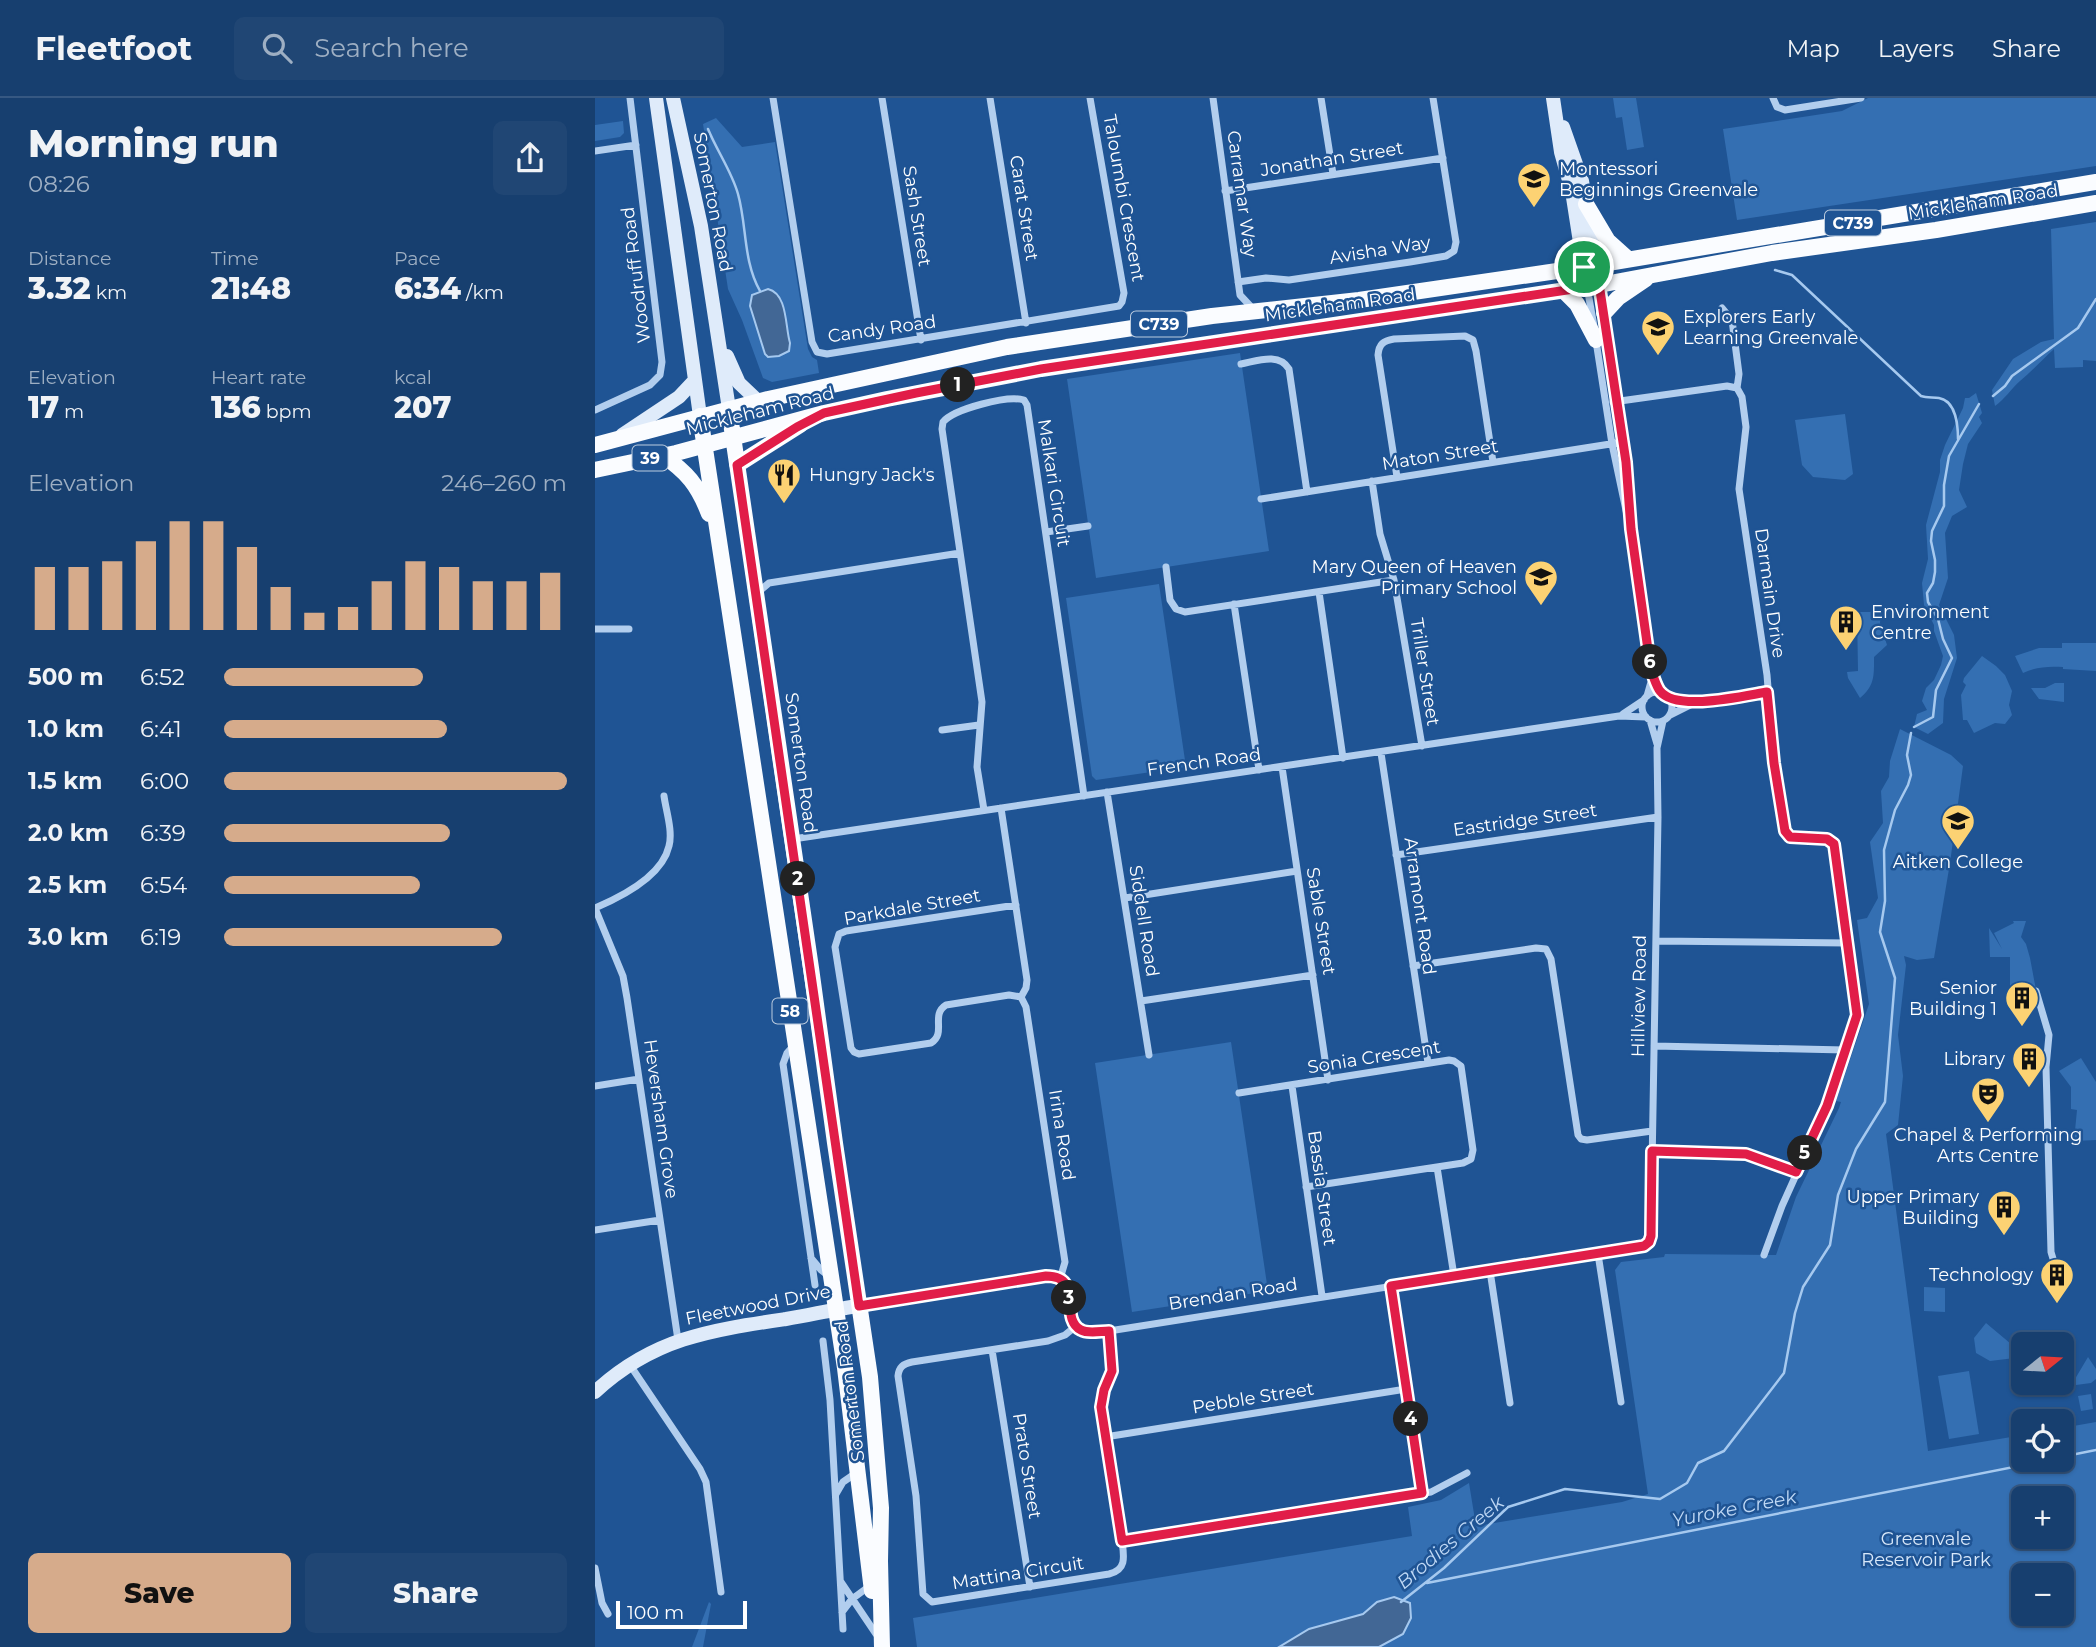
<!DOCTYPE html>
<html lang="en">
<head>
<meta charset="utf-8">
<style>
	:root { --surface:#173f6f; --page:#204674; --text:#f1f3f6; --muted:#9eafc3; --line:#365882; --accent:#d6ab8b }
	body { margin:0; font-family:Montserrat,sans-serif; background:var(--page); color:var(--text); height:100vh; display:flex; flex-direction:column; font-size:26px; white-space:nowrap }
	* { box-sizing:border-box; margin:0 }
	p { font-size:23px; color:var(--muted) }
	.icon { flex:none; width:38px; height:38px; fill:none; stroke:currentColor; stroke-width:2; stroke-linecap:round; stroke-linejoin:round }
	.map { position:relative; flex:1; overflow:hidden }
	.sheet { display:flex; flex-direction:column; background:var(--surface); width:595px }
	.sheet>* { flex:none }
	.needle { width:46px; rotate:72deg }
	.controls { position:absolute; left:1416px; top:1234px; display:grid; gap:14px }
	.controls a { display:grid; place-items:center; width:63px; height:63px; border-radius:10px; background:var(--surface); box-shadow:0 2px 5px #0004,0 0 0 2px var(--line); font-size:35px }
	.scale { position:absolute; left:21px; bottom:18px; width:131px; box-sizing:border-box; padding-left:7px; border:4px solid #fff; border-top:0; font-size:19px; line-height:24px; white-space:nowrap; color:#fff; -webkit-text-stroke:5px #1f5494; paint-order:stroke }
	.pin { position:absolute; display:grid; place-items:center; width:60px; height:60px; color:#fff; margin:-30px; border:4px solid #fff; border-radius:50%; box-shadow:0 2px 7px #0007 }
	.km { position:absolute; width:35px; height:35px; margin:-18px; border-radius:50%; background:#222; color:#fff; font-size:19px; line-height:35px; text-align:center }
	.round { display:grid; place-items:center; flex:none; width:74px; height:74px; border-radius:10px; background:var(--page) }
	.overview { display:flex; align-items:center; justify-content:space-between; height:119px; padding:0 28px }
	h1 { font-size:38px; font-weight:800; line-height:52px }
	.metrics { display:grid; grid-template-columns:repeat(3,1fr); gap:10px; height:119px; padding:7px 28px }
	.metrics div { display:grid; align-content:center }
	.metrics b { font-size:30px; font-weight:800 }
	.metrics small { font-size:19px; font-weight:400 }
	.metrics p { font-size:19px }
	.chart { height:196px; padding:14px 28px }
	.chart p { display:flex; justify-content:space-between }
	.chart svg { width:100%; height:126px; margin-top:7px; stroke:var(--accent); stroke-width:6 }
	.primary-button { display:flex; gap:14px; margin-top:auto; padding:14px 28px }
	.primary-button a { flex:1; height:80px; border-radius:10px; background:var(--accent); color:#111; font-size:28px; font-weight:800; line-height:80px; text-align:center }
	.primary-button a+a { background:var(--page); color:var(--text) }
	ul { padding:0 28px; list-style:none; font-size:23px }
	li { display:grid; grid-template-columns:112px 84px 1fr; align-items:center; height:52px }
	li i { height:18px; border-radius:9px; background:var(--accent) }
	header { display:flex; align-items:center; gap:42px; box-sizing:border-box; height:98px; padding:0 35px; background:var(--surface); border-bottom:2px solid var(--line) }
	header strong { font-size:33px }
	nav { display:flex; gap:38px; margin-inline-start:auto; font-size:24px }
	.search { width:490px; height:63px; background:var(--page); display:flex; align-items:center; gap:18px; box-sizing:border-box; padding:0 24px; border-radius:10px; color:var(--muted); font-size:26px }
	main { display:flex; flex:1; min-height:0 }
	.map>svg:first-child { display:block }
	.green { fill:#346fb2; fill-rule:evenodd }
	.water { fill:#426795; stroke:#a6c9ef; stroke-width:2 }
	.lines { fill:none; stroke-linecap:round; stroke-linejoin:round }
	.stream { stroke:#a6c9ef; stroke-width:2.5 }
	.street { stroke:#b2ceee; stroke-width:7 }
	.secondary { stroke:#dfebfa; stroke-width:14 }
	.primary { stroke:#fafcff; stroke-width:16 }
	.route-casing { stroke:#fff; stroke-width:14 }
	.route { stroke:#e11d48; stroke-width:9 }
	.labels { text-anchor:middle; stroke-width:5; stroke-linejoin:round; paint-order:stroke }
	.shield { fill:#1f5494; stroke:#bcccdf; stroke-width:2 }
	.shield-label { font-size:16px; font-weight:bold; fill:#fff }
	.street-label { font-size:18px; fill:#fff; stroke:#1f5494 }
	.poi-label { font-size:18px; fill:#fff; stroke:#1f5494; text-anchor:end }
	.park-label { font-size:18px; fill:#d8e8fa; stroke:#1f5494 }
	.water-label { font-size:19px; font-style:italic; fill:#bfd8f5; stroke:#1f5494 }
</style>
</head>
<body>
<header>
<strong>Fleetfoot</strong>
<div class="search"><svg class="icon" aria-label="search" viewBox="0 0 24 24"><circle cx="10" cy="10" r="6"/><path d="M15 15l6 6"/></svg>Search here</div>
<nav><a>Map</a><a>Layers</a><a>Share</a></nav>
</header>
<main>
<section class="sheet">
<div class="overview"><div><h1>Morning run</h1><p>08:26</p></div><a class="round"><svg class="icon" aria-label="share" viewBox="0 0 24 24"><path d="M12 15V3M7 8l5-5 5 5M5 13v7h14v-7"/></svg></a></div>
<div class="metrics">
<div><p>Distance</p><b>3.32<small> km</small></b></div>
<div><p>Time</p><b>21:48</b></div>
<div><p>Pace</p><b>6:34<small> /km</small></b></div>
</div>
<div class="metrics">
<div><p>Elevation</p><b>17<small> m</small></b></div>
<div><p>Heart rate</p><b>136<small> bpm</small></b></div>
<div><p>kcal</p><b>207</b></div>
</div>
<div class="chart"><p><span>Elevation</span>246–260 m</p>
<svg viewBox="0 0 160 44" preserveAspectRatio="none"><path d="M5 44V22M15 44V22M25 44V20M35 44V13M45 44V6M55 44V6M65 44V15M75 44V29M85 44V38M95 44V36M105 44V27M115 44V20M125 44V22M135 44V27M145 44V27M155 44V24"/></svg>
</div>
<ul>
<li><b>500 m</b>6:52<i style="width:58%"></i></li>
<li><b>1.0 km</b>6:41<i style="width:65%"></i></li>
<li><b>1.5 km</b>6:00<i style="width:100%"></i></li>
<li><b>2.0 km</b>6:39<i style="width:66%"></i></li>
<li><b>2.5 km</b>6:54<i style="width:57%"></i></li>
<li><b>3.0 km</b>6:19<i style="width:81%"></i></li>
</ul>
<div class="primary-button"><a>Save</a><a>Share</a></div>
</section>
<div class="map">
<svg width="1501" height="1549" viewBox="0 0 1501 1549">
	<rect width="100%" height="100%" fill="#1f5494"/>
	<!-- green -->
	<path class="green" d="M1018,0H1041L1049,49L1032,52L1027,19L1021,20Z
		M1273,0H1501V68L1142,122L1128,31L1247,13Z
		M121,20L147,49L180,44L213,251L217,259L222,262L224,275L177,284L168,280L147,222L133,191L108,26Z
		M28,23L29,35L25,39L0,43V27Z
		M1501,124V263L1488,262V269L1460,270L1459,251C1447,262 1437,273 1425,283C1416,291 1410,301 1400,308L1397,292L1418,261L1446,244L1459,241L1456,131Z
		M645,255L674,453L501,480L472,281Z
		M1381,295L1387,315L1384,319L1387,325L1373,346L1368,366L1364,392L1372,409L1357,418L1350,435L1353,480L1344,507L1359,537L1362,560L1349,601L1348,625L1333,636L1319,629L1322,616L1332,612L1327,603L1331,590L1339,582L1346,567L1348,558L1339,533V527L1329,507L1327,485L1333,461L1331,427L1345,374V362L1350,347L1368,310L1370,300H1374Z
		M1250,316L1258,376L1250,382L1218,379L1207,367L1200,322Z
		M564,486L591,669L501,682L497,678L471,500Z
		M1262,514H1286L1285,525L1292,547L1279,559C1279,577 1280,588 1265,600L1253,580L1252,574L1263,573Z
		M1467,545H1501V573L1468,571V569C1453,568 1441,569 1428,575L1420,558L1444,550H1467Z
		M1387,558L1401,568L1410,577L1417,593L1414,607L1417,617L1410,626L1400,625L1379,635L1372,622H1368L1366,597L1371,587L1368,584L1369,580Z
		M1460,585H1469V604L1444,601L1436,590H1450Z
		M1305,631L1356,657L1368,668L1355,765L1339,860L1322,862L1309,858L1311,867L1303,937L1308,978L1303,1027L1291,1036L1333,1353L1428,1337V1362H1466L1467,1330L1501,1324V1549H322L318,1520L817,1438L813,1409L846,1402L874,1385L881,1428L1027,1404L1053,1396L1020,1172L1026,1164L1069,1159L1070,1156L1181,1157L1201,1099L1244,1010L1246,1004L1241,1003L1274,906L1262,822L1272,820L1283,800L1275,744L1288,725L1286,693L1294,679L1295,663ZM1428,1400H1466V1438H1428ZM1428,1477H1466V1516H1428Z
		M1418,823H1431L1426,839L1431,846L1435,860L1441,892L1415,890V859H1395L1394,830L1407,851L1399,835L1419,825Z
		M636,944L673,1193L537,1214L500,965Z
		M1486,960L1501,984V1042L1479,1043L1482,1012L1476,1011V989L1464,973Z
		M1329,1189L1350,1190V1214L1329,1213Z
		M1391,1225L1428,1256V1259L1395,1263L1381,1255L1379,1240Z
		M1493,1259L1501,1271V1281L1496,1285L1481,1287L1480,1281Z
		M1374,1273L1384,1336L1354,1341L1343,1278Z
		M1496,1296L1498,1311L1486,1313L1483,1298Z
		M114,1504L116,1506L108,1549H97Z"/>
	<!-- water -->
	<path class="water" d="M173,191C193,196 190,229 195,245L194,253L184,258L173,259L170,256L155,208L157,197Z
		M799,1499L815,1505L816,1520L808,1536L784,1549H684L714,1531L768,1516L782,1504Z"/>
	<g class="lines">
		<!-- stream -->
		<path class="stream" d="M113,31C122,53 137,74 143,96C152,128 148,163 165,193
			M1180,172L1197,177L1326,298C1332,300 1338,299 1344,300C1361,303 1363,328 1363,341
			M1398,298L1410,288L1417,278L1483,230L1501,201
			M1319,629L1338,619L1341,592L1357,560L1348,541L1343,521L1333,504L1332,495L1338,485L1340,474V462L1336,443L1337,433L1349,408V387L1354,358L1384,306
			M1466,1359L1501,1352
			M832,1485L1454,1362
			M806,1504L849,1470L913,1409L970,1391L1065,1401L1092,1385L1103,1365L1129,1353L1189,1275L1200,1215L1208,1189L1235,1147L1243,1097L1261,1051L1290,1004L1300,880L1285,834L1290,803L1289,752L1300,712L1313,687L1316,677L1312,657L1316,635"/>
		<!-- street -->
		<path class="street" d="M178,0L217,244L222,254L232,256L524,208L527,204L529,195L495,0
			M287,0L326,242
			M395,0L431,225
			M618,0L645,197L659,212
			M726,0L738,76
			M1178,0L1182,9L1190,12L1266,0
			M0,53L41,47
			M630,93L848,60
			M643,184L671,180L694,182L815,164L851,158L859,153L861,144L838,0
			M1004,187L1031,364L1036,431L1056,573V584L1052,598
			M992,189L999,228
			M1127,210L1137,222L1144,276L1142,290
			M1001,243L1017,346L1032,417
			M646,266C662,263 684,254 694,271L712,394
			M1142,290L1147,299L1151,329L1144,391L1172,577L1179,665L1188,729L1195,739L1232,741L1237,743L1239,746L1262,917L1232,1008L1187,1108L1169,1157
			M1018,304L1132,288L1142,290
			M0,312L55,287L65,277L67,264L35,0
			M802,379L783,257C784,246 788,243 799,241L870,238L878,242L881,253L898,364
			M777,383L785,436L799,482L827,648
			M666,401L1028,344
			M451,434L493,428
			M571,469L575,502L581,511L590,514L799,482
			M724,494L748,660
			M162,495L174,485L365,455
			M639,506L664,672
			M0,531H34
			M1047 609a15 15 0 1 1 30 0a15 15 0 1 1-30 0Z
			M1073,600L1101,604L1172,594
			M1028,616L1049,602
			M1075,617L1101,604
			M1055,622L1062,646
			M347,632L384,627
			M786,655L833,965
			M687,669L733,982
			M512,694L554,957
			M406,710L432,882L431,890L426,899
			M389,712L382,669L387,604L347,331L348,324C359,311 412,297 429,302L432,307L489,698
			M198,741L1024,618L1051,619
			M801,757L1063,719
			M530,800L702,773
			M421,807L251,833L244,836L240,849L256,950L259,954L264,956L336,945C352,935 335,917 351,907L414,897L426,899
			M0,810L28,878L32,900L83,1242
			M0,810C26,799 67,779 74,748C78,733 71,713 69,698
			M1061,843L1252,845
			M818,868L941,850L951,851L956,861L983,1037L986,1041L992,1042L1057,1033
			M1441,893L1454,937L1451,969L1456,1154L1459,1164
			M426,899L431,909L470,1164L465,1181
			M546,903L718,877
			M200,946L192,955L188,966L220,1187
			M1059,948L1250,952
			M0,988L44,981
			M697,988L727,1198
			M644,995L854,962L859,963L866,968L878,1052L876,1061L868,1065L711,1089
			M1057,1053L1151,1056L1201,1074
			M842,1069L859,1178
			M0,1132L65,1122
			M1003,1156L1026,1304
			M216,1160L226,1172L235,1179
			M895,1173L915,1305
			M796,1187L827,1395
			M264,1208L460,1178L471,1186C476,1199 472,1230 490,1233C497,1235 506,1233 514,1233L1039,1150L1051,1147L1055,1141L1056,1128L1063,719L1062,650L1068,623
			M481,1228L470,1237L453,1243L317,1264C308,1266 304,1269 303,1278L321,1398L328,1496L337,1504L514,1476C532,1472 529,1458 527,1443L506,1309L508,1292L517,1273L514,1233
			M228,1243L235,1302L248,1531
			M397,1252L435,1489
			M35,1267L105,1371L111,1384L126,1494
			M510,1339L811,1291
			M241,1396L248,1384L261,1375
			M527,1443L836,1394L872,1375
			M0,1470L7,1505L13,1516
			M246,1484L281,1536
			M247,1514L257,1501L276,1487"/>
		<!-- secondary -->
		<path class="secondary" d="M61,0L105,318
			M78,0L106,128L134,311
			M958,0L966,54L977,93L992,189
			M968,29L987,83L1004,187
			M132,258L144,285L163,303
			M27,337L84,299L100,282
			M0,1294C58,1240 116,1232 191,1221C216,1217 240,1211 264,1208"/>
		<!-- primary -->
		<path class="primary" d="M991,106L1013,143L1033,161
			M968,192L982,206L1001,242
			M1009,215L1023,200L1051,181
			M134,311L216,870L240,1045L275,1279L286,1410L285,1463L287,1549
			M105,318L250,1270L277,1493
			M0,347L173,301L412,249L617,218L764,202L989,169L1501,84
			M67,357C92,374 103,387 114,416
			M142,367L205,327
			M0,372L81,355L229,315L292,301L446,271L1004,187L1177,155L1341,132L1501,105"/>
	</g>
	<g class="lines">
		<!-- route casing -->
		<g class="route-casing">
			<path id="route" d="M1001,166L1031,364L1036,431L1056,573C1059,579 1061,588 1065,593C1081,614 1148,598 1172,594L1179,665L1190,733L1195,739L1232,741L1239,746L1262,917L1232,1008L1201,1074L1151,1056L1057,1053L1056,1138L1054,1144L1049,1148L796,1188L827,1395L527,1443L506,1309L509,1292L517,1273L514,1233C506,1233 493,1236 486,1232C463,1220 490,1178 451,1178L264,1208L142,367L202,329L229,315L321,295L446,271L992,189L989,169Z"/>
		</g>
		<!-- route -->
		<use href="#route" class="route"/>
	</g>
	<!-- icons -->
	<defs>
		<g id="school-pin" transform="scale(1.75)"><path d="M0 17L-7.5 6A9.5 9.5 0 1 1 7.5 6Z" fill="#fcd273" stroke="#1f5494"/><path d="M0-5L7-2L0 1L-7-2ZM-4 1L0 2.5L4 1V4Q0 6-4 4Z" fill="#111"/></g>
		<g id="restaurant-pin" transform="scale(1.75)"><path d="M0 17L-7.5 6A9.5 9.5 0 1 1 7.5 6Z" fill="#fcd273" stroke="#1f5494"/><path d="M-5-6h1v4h1v-4h1v4h1v-4h1v5L-1.5 .5V6h-2V.5L-5-1ZM5-6V6H3V1.5H1.5Q1.5-4 5-6Z" fill="#111"/></g>
		<g id="building-pin" transform="scale(1.75)"><path d="M0 17L-7.5 6A9.5 9.5 0 1 1 7.5 6Z" fill="#fcd273" stroke="#1f5494"/><path d="M-4-6H4V6H1V3H-1V6H-4ZM-2.5-4.3h1.7v1.8h-1.7ZM.8-4.3h1.7v1.8H.8ZM-2.5-1h1.7V.8h-1.7ZM.8-1h1.7V.8H.8Z" fill="#111"/></g>
		<g id="theatre-pin" transform="scale(1.75)"><path d="M0 17L-7.5 6A9.5 9.5 0 1 1 7.5 6Z" fill="#fcd273" stroke="#1f5494"/><path d="M-5-5.5Q0-4 5-5.5V0Q5 5 0 6Q-5 5-5 0ZM-3.3-2.5H-1v1.5H-3.3ZM1-2.5H3.3v1.5H1ZM-2.8 1Q0 5.5 2.8 1Z" fill="#111"/></g>
	</defs>
	<g fill-rule="evenodd">
		<use href="#school-pin" x="939" y="81"/>
		<use href="#school-pin" x="1063" y="229"/>
		<use href="#restaurant-pin" x="189" y="377"/>
		<use href="#school-pin" x="946" y="479"/>
		<use href="#building-pin" x="1251" y="524"/>
		<use href="#school-pin" x="1363" y="723"/>
		<use href="#building-pin" x="1427" y="900"/>
		<use href="#building-pin" x="1434" y="961"/>
		<use href="#theatre-pin" x="1393" y="996"/>
		<use href="#building-pin" x="1409" y="1109"/>
		<use href="#building-pin" x="1462" y="1177"/>
	</g>
	<g class="labels">
		<!-- shield labels -->
		<g class="shield">
			<rect x="1230" y="112.5" width="56" height="25" rx="5"/>
			<rect x="536" y="213.5" width="56" height="25" rx="5"/>
			<rect x="37.5" y="347.5" width="35" height="25" rx="5"/>
			<rect x="177.5" y="900.5" width="35" height="25" rx="5"/>
		</g>
		<g class="shield-label">
			<text x="1258" y="131">C739</text>
			<text x="564" y="232">C739</text>
			<text x="55" y="366">39</text>
			<text x="195" y="919">58</text>
		</g>
		<!-- street labels -->
		<g class="street-label">
			<text transform="translate(737 61) rotate(-9)" y="6">Jonathan Street</text>
			<text transform="translate(647 96) rotate(82)" y="6">Carramar Way</text>
			<text transform="translate(529 100) rotate(80)" y="6">Taloumbi Crescent</text>
			<text transform="translate(118 104) rotate(79)" y="6">Somerton Road</text>
			<text transform="translate(1388 104) rotate(-9)" y="6">Mickleham Road</text>
			<text transform="translate(429 110) rotate(81)" y="6">Carat Street</text>
			<text transform="translate(322 118) rotate(81)" y="6">Sash Street</text>
			<text transform="translate(785 152) rotate(-9)" y="6">Avisha Way</text>
			<text transform="translate(41 177) rotate(-97)" y="6">Woodruff Road</text>
			<text transform="translate(745 207) rotate(-8)" y="6">Mickleham Road</text>
			<text transform="translate(287 231) rotate(-8)" y="6">Candy Road</text>
			<text transform="translate(165 313) rotate(-14)" y="6">Mickleham Road</text>
			<text transform="translate(845 357) rotate(-9)" y="6">Maton Street</text>
			<text transform="translate(459 385) rotate(81)" y="6">Malkari Circuit</text>
			<text transform="translate(1175 495) rotate(82)" y="6">Darmain Drive</text>
			<text transform="translate(830 574) rotate(81)" y="6">Triller Street</text>
			<text transform="translate(609 664) rotate(-8)" y="6">French Road</text>
			<text transform="translate(206 665) rotate(82)" y="6">Somerton Road</text>
			<text transform="translate(930 722) rotate(-8)" y="6">Eastridge Street</text>
			<text transform="translate(825 808) rotate(82)" y="6">Arramont Road</text>
			<text transform="translate(317 809) rotate(-10)" y="6">Parkdale Street</text>
			<text transform="translate(549 823) rotate(81)" y="6">Siddell Road</text>
			<text transform="translate(726 823) rotate(81)" y="6">Sable Street</text>
			<text transform="translate(1044 898) rotate(-89)" y="6">Hillview Road</text>
			<text transform="translate(779 959) rotate(-9)" y="6">Sonia Crescent</text>
			<text transform="translate(66 1021) rotate(82)" y="6">Heversham Grove</text>
			<text transform="translate(467 1037) rotate(81)" y="6">Irina Road</text>
			<text transform="translate(727 1090) rotate(82)" y="6">Bassia Street</text>
			<text transform="translate(638 1196) rotate(-9)" y="6">Brendan Road</text>
			<text transform="translate(163 1207) rotate(-11)" y="6">Fleetwood Drive</text>
			<text transform="translate(255 1293) rotate(-97)" y="6">Somerton Road</text>
			<text transform="translate(658 1300) rotate(-9)" y="6">Pebble Street</text>
			<text transform="translate(432 1368) rotate(81)" y="6">Prato Street</text>
			<text transform="translate(423 1475) rotate(-9)" y="6">Mattina Circuit</text>
		</g>
		<!-- poi labels -->
		<g class="poi-label">
			<text x="964" y="77" text-anchor="start">Montessori<tspan x="964" dy="21">Beginnings Greenvale</tspan></text>
			<text x="1088" y="225" text-anchor="start">Explorers Early<tspan x="1088" dy="21">Learning Greenvale</tspan></text>
			<text x="214" y="383" text-anchor="start">Hungry Jack's</text>
			<text x="922" y="475">Mary Queen of Heaven<tspan x="922" dy="21">Primary School</tspan></text>
			<text x="1276" y="520" text-anchor="start">Environment<tspan x="1276" dy="21">Centre</tspan></text>
			<text x="1363" y="770" text-anchor="middle">Aitken College</text>
			<text x="1402" y="896">Senior<tspan x="1402" dy="21">Building 1</tspan></text>
			<text x="1410" y="967">Library</text>
			<text x="1393" y="1043" text-anchor="middle">Chapel &amp; Performing<tspan x="1393" dy="21">Arts Centre</tspan></text>
			<text x="1384" y="1105">Upper Primary<tspan x="1384" dy="21">Building</tspan></text>
			<text x="1438" y="1183">Technology</text>
		</g>
		<!-- park labels -->
		<g class="park-label">
			<text x="1331" y="1447">Greenvale<tspan x="1331" dy="21">Reservoir Park</tspan></text>
		</g>
		<!-- water labels -->
		<g class="water-label">
			<text transform="translate(1139 1410) rotate(-11)" y="7">Yuroke Creek</text>
			<text transform="translate(855 1444) rotate(-40)" y="7">Brodies Creek</text>
		</g>
	</g>
</svg>
<div class="controls">
<a><svg class="needle" viewBox="-14 -14 28 28"><path d="M0-13l5 13h-10z" fill="#e53935"/><path d="M0 13l5-13h-10z" fill="#9eafc3"/></svg></a>
<a><svg class="icon" aria-label="locate" viewBox="0 0 24 24"><circle cx="12" cy="12" r="6"/><path d="M12 2v4M12 18v4M2 12h4M18 12h4"/></svg></a>
<a>+</a>
<a>−</a>
</div>
<div class="scale">100 m</div>
<div class="pin" style="left:989px;top:169px;background:#1e9e55"><svg class="icon" aria-label="arrive" viewBox="0 0 24 24"><path d="M6 21V4h12l-3 4 3 4H6"/></svg></div>
<b class="km" style="left:363px;top:287px">1</b>
<b class="km" style="left:203px;top:781px">2</b>
<b class="km" style="left:474px;top:1200px">3</b>
<b class="km" style="left:816px;top:1321px">4</b>
<b class="km" style="left:1210px;top:1055px">5</b>
<b class="km" style="left:1055px;top:564px">6</b>
</div>
</main>
</body>
</html>
